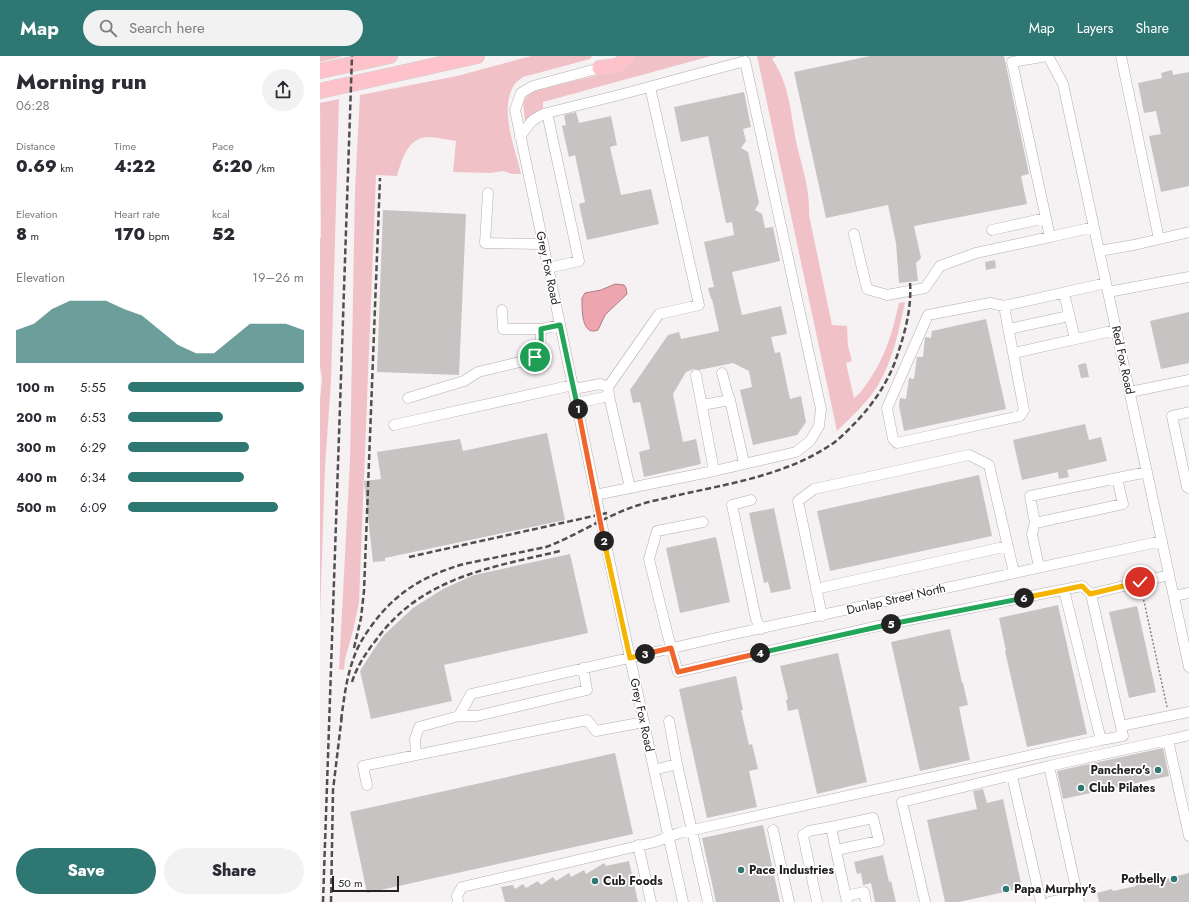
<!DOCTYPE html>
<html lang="en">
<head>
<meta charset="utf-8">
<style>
	:root { --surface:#fff; --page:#f2f2f3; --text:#2b2b33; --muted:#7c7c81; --accent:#2e7773 }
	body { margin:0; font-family:Jost,sans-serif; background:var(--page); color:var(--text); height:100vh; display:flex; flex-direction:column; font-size:15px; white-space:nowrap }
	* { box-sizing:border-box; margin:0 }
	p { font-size:13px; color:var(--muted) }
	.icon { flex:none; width:22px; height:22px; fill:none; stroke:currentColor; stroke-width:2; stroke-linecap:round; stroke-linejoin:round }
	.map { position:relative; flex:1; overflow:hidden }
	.panel { display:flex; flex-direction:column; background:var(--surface); width:320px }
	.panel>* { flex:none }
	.scale { position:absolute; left:12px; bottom:10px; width:67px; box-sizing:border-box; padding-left:4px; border:2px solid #232121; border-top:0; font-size:11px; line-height:14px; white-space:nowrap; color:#232121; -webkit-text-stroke:3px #fff; paint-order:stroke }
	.pin { position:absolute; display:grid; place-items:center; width:34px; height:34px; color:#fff; margin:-17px; border:2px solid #fff; border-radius:50%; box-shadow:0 1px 4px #0007 }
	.km { position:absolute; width:20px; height:20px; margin:-10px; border-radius:50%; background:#222; color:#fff; font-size:11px; line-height:20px; text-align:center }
	.round { display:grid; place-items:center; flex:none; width:42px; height:42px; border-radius:21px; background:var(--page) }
	.summary { display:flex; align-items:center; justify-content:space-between; height:68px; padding:0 16px }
	h1 { font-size:22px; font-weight:800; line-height:30px }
	.stats { display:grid; grid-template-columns:repeat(3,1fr); gap:6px; height:68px; padding:4px 16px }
	.stats div { display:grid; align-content:center }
	.stats b { font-size:17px; font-weight:800 }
	.stats small { font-size:11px; font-weight:400 }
	.stats p { font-size:11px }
	.chart { height:112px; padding:8px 16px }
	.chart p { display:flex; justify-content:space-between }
	.chart svg { width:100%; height:72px; margin-top:4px; fill:var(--accent); opacity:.7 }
	.cta { display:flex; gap:8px; margin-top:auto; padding:8px 16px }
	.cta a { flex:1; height:46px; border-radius:24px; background:var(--accent); color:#fff; font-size:16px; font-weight:800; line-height:46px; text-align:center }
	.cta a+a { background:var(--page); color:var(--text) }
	ul { padding:0 16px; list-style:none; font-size:13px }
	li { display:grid; grid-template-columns:64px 48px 1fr; align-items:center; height:30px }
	li i { height:10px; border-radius:5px; background:var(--accent) }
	header { display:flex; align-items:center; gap:24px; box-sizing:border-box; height:56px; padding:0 20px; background:var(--accent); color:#fff }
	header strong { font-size:19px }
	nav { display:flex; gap:22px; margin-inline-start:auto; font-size:14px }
	.search { width:280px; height:36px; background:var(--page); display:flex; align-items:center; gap:10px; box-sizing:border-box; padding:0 14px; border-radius:22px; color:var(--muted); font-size:15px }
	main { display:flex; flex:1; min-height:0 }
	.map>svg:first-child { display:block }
	.green { fill:#f0c2c8 }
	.water { fill:#eda5af; stroke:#b07d84 }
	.building { fill:#c8c3c3 }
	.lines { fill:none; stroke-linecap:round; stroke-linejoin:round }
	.minor-casing { stroke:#b3aeaf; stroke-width:11 }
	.highway-casing { stroke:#cfcece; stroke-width:16 }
	.path { stroke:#868283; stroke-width:1.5; stroke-dasharray:2 2; stroke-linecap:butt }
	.minor { stroke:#fff; stroke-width:10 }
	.highway { stroke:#fdc2ca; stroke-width:15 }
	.rail { stroke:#514e4f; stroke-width:2.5; stroke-dasharray:6 3; stroke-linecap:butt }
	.split-1-casing { stroke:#fff; stroke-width:8 }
	.split-2-casing { stroke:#fff; stroke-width:8 }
	.split-3-casing { stroke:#fff; stroke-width:8 }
	.split-4-casing { stroke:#fff; stroke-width:8 }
	.split-5-casing { stroke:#fff; stroke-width:8 }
	.split-6-casing { stroke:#fff; stroke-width:8 }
	.split-7-casing { stroke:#fff; stroke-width:8 }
	.split-1 { stroke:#22a559; stroke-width:5 }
	.split-2 { stroke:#f0652b; stroke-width:5 }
	.split-3 { stroke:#f5b400; stroke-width:5 }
	.split-4 { stroke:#f0652b; stroke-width:5 }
	.split-5 { stroke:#22a559; stroke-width:5 }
	.split-6 { stroke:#22a559; stroke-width:5 }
	.split-7 { stroke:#f5b400; stroke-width:5 }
	.poi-dot { fill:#2e7773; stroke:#fff; stroke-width:1.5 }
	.labels { text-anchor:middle; stroke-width:3.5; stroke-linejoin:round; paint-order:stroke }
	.street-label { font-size:12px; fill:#232121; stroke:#fff }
	.poi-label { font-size:12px; font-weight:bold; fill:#232121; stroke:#fff; text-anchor:start }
</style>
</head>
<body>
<header>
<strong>Map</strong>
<div class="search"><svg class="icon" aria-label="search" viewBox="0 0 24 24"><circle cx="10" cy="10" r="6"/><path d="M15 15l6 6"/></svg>Search here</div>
<nav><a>Map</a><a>Layers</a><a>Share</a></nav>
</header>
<main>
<section class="panel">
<div class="summary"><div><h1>Morning run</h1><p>06:28</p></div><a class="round"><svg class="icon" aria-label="share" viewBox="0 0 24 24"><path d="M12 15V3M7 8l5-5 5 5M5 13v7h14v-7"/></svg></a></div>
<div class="stats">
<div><p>Distance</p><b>0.69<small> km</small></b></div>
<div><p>Time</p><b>4:22</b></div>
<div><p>Pace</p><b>6:20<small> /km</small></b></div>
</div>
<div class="stats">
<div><p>Elevation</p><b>8<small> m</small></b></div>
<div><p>Heart rate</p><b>170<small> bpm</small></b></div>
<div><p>kcal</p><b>52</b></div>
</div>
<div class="chart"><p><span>Elevation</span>19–26 m</p>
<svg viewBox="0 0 160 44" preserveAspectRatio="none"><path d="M0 44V24L10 20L20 11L30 6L40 6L50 6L60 11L70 15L80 24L90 33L100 38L110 38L120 29L130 20L140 20L150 20L160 24V44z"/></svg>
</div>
<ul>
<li><b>100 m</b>5:55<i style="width:100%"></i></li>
<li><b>200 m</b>6:53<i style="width:54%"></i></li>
<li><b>300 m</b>6:29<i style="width:69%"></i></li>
<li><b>400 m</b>6:34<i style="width:66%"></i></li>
<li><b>500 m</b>6:09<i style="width:85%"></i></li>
</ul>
<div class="cta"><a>Save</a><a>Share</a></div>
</section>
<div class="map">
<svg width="869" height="846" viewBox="0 0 869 846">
	<rect width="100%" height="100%" fill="#f6f1f2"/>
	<!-- green -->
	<path class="green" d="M0,0H21V1L0,6Z
		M211,0H272L270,3L203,21C200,23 196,26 194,29C179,53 195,92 201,118H192L183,115L170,117L133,116L136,85C127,84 117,81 108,81C87,82 82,104 77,120L56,119L39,546L33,575L25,603L24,614L19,613L30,405L35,134L40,39L137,20Z
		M315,0H391L223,46V53L214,57L207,65H205L203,46L210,36L302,13L310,8Z
		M437,0H456L452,3C470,28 471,61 477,90C483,114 490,134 489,159L512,269L527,270L528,290L532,305L526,307L534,342C541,337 545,330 550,323C566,299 573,274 579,247L585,246C579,274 573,304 558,329C548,346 531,361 517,375Z
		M19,43L11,325L5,411L0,559V344L2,322L0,311V182H1L0,47Z"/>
	<!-- water -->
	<path class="water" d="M295,228L304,229L306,232L307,238L285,259L278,274C261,281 262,252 262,242L265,237L281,234Z"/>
	<!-- building -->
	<path class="building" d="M550,0H684L709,118L701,120L707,148L594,170L601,202L596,207L598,225L579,227L576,187L568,149L506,162L474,16Z
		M852,14L853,19L869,16V130L841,136L829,80L841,78L836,55L824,57L818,27L842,22L841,17Z
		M424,36L431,71L423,73L426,85L421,92L428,96L439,147L435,154L442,158L445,172L453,171L460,205L412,216L422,259L461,250L467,278L451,281L455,297L460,296L470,343L481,340L486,366L477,379L433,389L420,334L432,331L429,315L413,307L379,314L374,313L366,316L353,338L363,386L376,383L381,408L324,421L319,396L330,393L320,346L313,347L310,334L348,279L359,276L361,283L399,275L392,243H391L388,232L394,231L384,186L414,179L412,166L406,167L388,80L361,86L354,51Z
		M256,56L259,67L291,60L297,89L290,91L301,139L331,133L339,168L267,184L259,148L265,146L255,99L249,101L242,70L246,69L244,59Z
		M63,154L146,158L139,319L57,316Z
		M675,204L676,212L666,214L665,206Z
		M869,256V307L841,313L830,265Z
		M666,263L686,353L584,375L579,350L580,342L586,343L589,322L594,323L597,301H603L605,281L611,282L612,275Z
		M766,307L769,321L761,322L758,309Z
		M765,368L769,384L781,381L787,405L747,414L749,421L739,423L738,416L702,424L693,384Z
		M227,377L245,464L65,502V505L53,506L44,425L61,423L57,396L140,383L143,395Z
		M659,419L672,480L510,515L497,455Z
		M454,452L471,533L451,537L448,526L444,527L429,457Z
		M396,481L410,546L360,557L346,492Z
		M250,498L268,577L124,609L132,645L51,663L40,615L54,593L64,579L93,552L123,533L154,519Z
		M738,549L767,678L707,691L685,595H686L679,562Z
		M817,550L836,636L809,642L789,556Z
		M630,573L642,627H643L648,649L639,651L650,704L600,715L571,586Z
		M518,597L547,726L497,738L478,653L468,655L466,644L468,643L460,610Z
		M416,620L423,654H421L429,689L432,688L438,713L429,715L437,751L387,762L359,633Z
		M843,692L849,720L743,743L737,715Z
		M295,697L313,778L47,837L30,756Z
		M663,733L667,747L683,743L702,832L639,846H625L607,764L657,753L653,735Z
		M443,769L460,846H396L382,782Z
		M563,799L569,826L571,825L576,846H555L551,827L543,829L541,817L537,818L534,806Z
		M309,805L318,846H185L181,831L193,829L195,833L203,828L206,832L218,825L221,829L233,821L236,825L249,817L251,821L264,814L266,818L284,807L286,810Z
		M869,817V846H779L777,837L792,833L793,835L816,830L815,828L832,825L833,826Z"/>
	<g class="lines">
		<!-- minor casing -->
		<g class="minor-casing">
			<path id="minor" d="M727,0L692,6L730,181L774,171
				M728,0L743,28L869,611
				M801,0L839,183
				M280,12L213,30L201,37L195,54C251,318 304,582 363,846
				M200,81C209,68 212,62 227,57
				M168,137L165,187L223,188
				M672,174L726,162
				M534,178L547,233L567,239L605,232L620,210L656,197L730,181
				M779,195L814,189L869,176
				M228,212L259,205L227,57L303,38L425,5L501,353L499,370L490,385L476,396L394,415L275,439
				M788,236L869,221
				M744,237L755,283
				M684,250L704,354L700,360L577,387L573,383L567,352L608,259L670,247L684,250L786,227
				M182,254L183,273H221
				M689,273L749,260
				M694,297L796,274
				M402,317L407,336L410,344L424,407
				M376,319L394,415
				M254,333L280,328L288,331
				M810,336L869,324
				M88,342L144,325L158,316L212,303C223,296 220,285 221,273L240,269
				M257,347L289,340
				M382,349L410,344
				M869,356L852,360L867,431L869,432
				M74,369L253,329
				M310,432L289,340L288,331L339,258L379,249L330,31
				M431,444L412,449L436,563L441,573
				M383,466L337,475L329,503L351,592L358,616L553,571L762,530L771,538
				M715,467L803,448L797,422
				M719,511L712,478L715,467L710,440L827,416
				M496,533L688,490
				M744,534L781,684L803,680L771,538L849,519
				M854,540L869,537
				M502,560L478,445L494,433L649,399L669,409L694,517
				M139,660H157L267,634L263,612
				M349,665L357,708
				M801,670L869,656
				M869,679L848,684L869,780
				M96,699L95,683L99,671L139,660L151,638L405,580L842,485
				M729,710L848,684
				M334,714L357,708L388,846
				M692,720L721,846
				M47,729L43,710L267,664L276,675L324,666
				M453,774L469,846
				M318,789L331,846
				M516,794L559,785L553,762L511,771L527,846
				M526,840L544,836L546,846
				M138,846L137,840L142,831L335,786L359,777L781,684
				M497,846L483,779L489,775L511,771
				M605,846L582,746L729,710L759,846
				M730,846L758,840"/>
		</g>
		<!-- highway casing -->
		<g class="highway-casing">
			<path id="highway" d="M280,12C292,10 301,12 307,0
				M0,15L70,0
				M0,35L157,0"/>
		</g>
		<!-- path -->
		<path class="path" d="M822,536L847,651"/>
		<!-- minor -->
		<use href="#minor" class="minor"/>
		<!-- highway -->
		<use href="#highway" class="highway"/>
		<!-- rail -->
		<path class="rail" d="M89,501L287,457
			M34,592L41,562L44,535L60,122
			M32,626C37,610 46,597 56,584C102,521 169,512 240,495
			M21,664C24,644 26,623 33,604C37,591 44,580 52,569C76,536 105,519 144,508L226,491C258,479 286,459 319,449C330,445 343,443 354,440C407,428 463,420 509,390C519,384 528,374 536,366C553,348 566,329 575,306C584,280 592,254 590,226
			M3,846L32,0
			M11,846L13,734L22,659"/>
	</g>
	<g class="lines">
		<!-- split-1 casing -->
		<g class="split-1-casing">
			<path id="split-1" d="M215,301C223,294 221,282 221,273L240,269L258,353"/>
		</g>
		<!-- split-2 casing -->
		<g class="split-2-casing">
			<path id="split-2" d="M258,353L284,485"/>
		</g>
		<!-- split-3 casing -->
		<g class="split-3-casing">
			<path id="split-3" d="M284,485L310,602L325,598"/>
		</g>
		<!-- split-4 casing -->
		<g class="split-4-casing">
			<path id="split-4" d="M325,598L351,592L358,616L440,597"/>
		</g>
		<!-- split-5 casing -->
		<g class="split-5-casing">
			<path id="split-5" d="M440,597L571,568"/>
		</g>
		<!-- split-6 casing -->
		<g class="split-6-casing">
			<path id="split-6" d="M571,568L704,542"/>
		</g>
		<!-- split-7 casing -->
		<g class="split-7-casing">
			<path id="split-7" d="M704,542L762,530L770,538L820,526"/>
		</g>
		<!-- split-1 -->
		<use href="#split-1" class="split-1"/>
		<!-- split-2 -->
		<use href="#split-2" class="split-2"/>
		<!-- split-3 -->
		<use href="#split-3" class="split-3"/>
		<!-- split-4 -->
		<use href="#split-4" class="split-4"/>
		<!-- split-5 -->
		<use href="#split-5" class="split-5"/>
		<!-- split-6 -->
		<use href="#split-6" class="split-6"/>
		<!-- split-7 -->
		<use href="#split-7" class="split-7"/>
	</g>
	<!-- markers -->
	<g class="poi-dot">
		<circle cx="838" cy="714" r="4"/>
		<circle cx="761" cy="732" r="4"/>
		<circle cx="421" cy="814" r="4"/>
		<circle cx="854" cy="823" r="4"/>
		<circle cx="275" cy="825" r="4"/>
		<circle cx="686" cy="833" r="4"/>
	</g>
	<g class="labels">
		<!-- street labels -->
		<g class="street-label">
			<text transform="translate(228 212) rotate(78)" y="4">Grey Fox Road</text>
			<text transform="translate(803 304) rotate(78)" y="4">Red Fox Road</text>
			<text transform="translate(576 543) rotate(-13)" y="4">Dunlap Street North</text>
			<text transform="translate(322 659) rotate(78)" y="4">Grey Fox Road</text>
		</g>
		<!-- poi labels -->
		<g class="poi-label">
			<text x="830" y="718" text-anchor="end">Panchero's</text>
			<text x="769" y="736">Club Pilates</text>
			<text x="429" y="818">Pace Industries</text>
			<text x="846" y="827" text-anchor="end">Potbelly</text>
			<text x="283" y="829">Cub Foods</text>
			<text x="694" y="837">Papa Murphy's</text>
		</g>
	</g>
</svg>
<div class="scale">50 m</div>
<div class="pin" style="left:215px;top:301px;background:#1e9e55"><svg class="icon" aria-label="arrive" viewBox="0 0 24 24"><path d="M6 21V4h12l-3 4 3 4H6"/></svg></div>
<div class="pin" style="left:820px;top:526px;background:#d93025"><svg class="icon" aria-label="check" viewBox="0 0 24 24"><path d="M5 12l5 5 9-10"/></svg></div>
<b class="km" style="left:258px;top:353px">1</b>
<b class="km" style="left:284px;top:485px">2</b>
<b class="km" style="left:325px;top:598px">3</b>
<b class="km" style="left:440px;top:597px">4</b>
<b class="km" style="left:571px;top:568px">5</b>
<b class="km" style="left:704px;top:542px">6</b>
</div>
</main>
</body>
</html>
